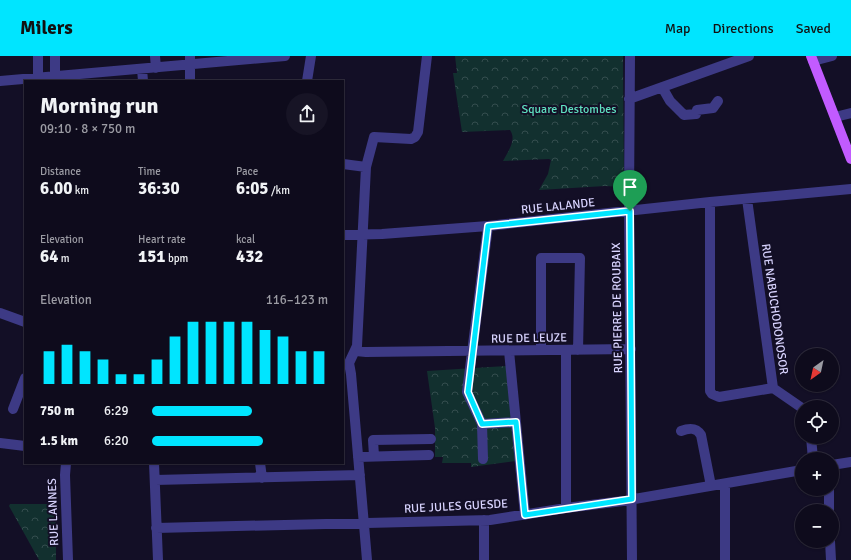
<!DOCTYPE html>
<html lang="en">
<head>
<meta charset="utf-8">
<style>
	:root { --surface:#0e0b1c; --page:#171425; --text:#f1f3f6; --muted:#9b9ba3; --line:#2e2b3b; --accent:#00e5ff }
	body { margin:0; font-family:Signika,sans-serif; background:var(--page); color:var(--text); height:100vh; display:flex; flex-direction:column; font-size:15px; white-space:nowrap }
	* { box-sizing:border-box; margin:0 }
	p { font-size:13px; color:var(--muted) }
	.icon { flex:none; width:22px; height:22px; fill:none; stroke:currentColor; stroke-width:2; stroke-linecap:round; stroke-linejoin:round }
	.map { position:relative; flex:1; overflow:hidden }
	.drawer { position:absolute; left:24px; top:24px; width:320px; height:384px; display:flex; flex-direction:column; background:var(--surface); border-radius:0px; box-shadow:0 1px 3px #0004,0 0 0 1px var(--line) }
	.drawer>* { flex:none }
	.needle { width:26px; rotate:213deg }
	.fabs { position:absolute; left:795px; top:292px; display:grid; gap:8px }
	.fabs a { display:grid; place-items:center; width:44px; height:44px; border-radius:50%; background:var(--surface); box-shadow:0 1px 3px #0004,0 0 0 1px var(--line); font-size:20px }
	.pin { position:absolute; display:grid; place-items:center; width:34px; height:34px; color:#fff; margin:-41px -17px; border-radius:50% 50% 50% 0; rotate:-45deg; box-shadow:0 0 4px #0007 }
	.pin .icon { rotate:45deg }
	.round { display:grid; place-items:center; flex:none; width:42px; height:42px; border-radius:21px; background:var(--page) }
	.head { display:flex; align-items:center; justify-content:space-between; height:68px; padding:0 16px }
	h1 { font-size:22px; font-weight:700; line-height:30px }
	.figures { display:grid; grid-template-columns:repeat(3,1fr); gap:6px; height:68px; padding:4px 16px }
	.figures div { display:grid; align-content:center }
	.figures b { font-size:17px; font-weight:700 }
	.figures small { font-size:11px; font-weight:400 }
	.figures p { font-size:11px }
	.chart { height:112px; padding:8px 16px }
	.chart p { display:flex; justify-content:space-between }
	.chart svg { width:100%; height:72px; margin-top:4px; stroke:var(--accent); stroke-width:6 }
	ul { padding:0 16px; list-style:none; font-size:13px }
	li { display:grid; grid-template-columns:64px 48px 1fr; align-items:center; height:30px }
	li i { height:10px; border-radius:5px; background:var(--accent) }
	header { display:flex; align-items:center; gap:24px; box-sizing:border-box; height:56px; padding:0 20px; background:var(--accent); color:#111 }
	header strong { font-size:19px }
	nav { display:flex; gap:22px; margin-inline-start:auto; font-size:14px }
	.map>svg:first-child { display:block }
	.forest { fill:url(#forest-crowns) }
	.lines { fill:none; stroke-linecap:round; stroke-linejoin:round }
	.minor { stroke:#3d3a85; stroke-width:10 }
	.major { stroke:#c25bff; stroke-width:10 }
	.route-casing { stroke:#fff; stroke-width:8 }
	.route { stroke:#00e5ff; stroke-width:5 }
	.labels { text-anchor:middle; stroke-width:4; stroke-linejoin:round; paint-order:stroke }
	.park-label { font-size:12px; fill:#5fe0c0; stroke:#130f26 }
	.street-label { font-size:12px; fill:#d9d4ff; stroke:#130f26 }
</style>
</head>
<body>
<header>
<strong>Milers</strong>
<nav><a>Map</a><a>Directions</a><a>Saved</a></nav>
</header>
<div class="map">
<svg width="851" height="504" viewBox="0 0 851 504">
	<defs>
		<pattern id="forest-crowns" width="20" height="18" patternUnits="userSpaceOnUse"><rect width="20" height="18" fill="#12302f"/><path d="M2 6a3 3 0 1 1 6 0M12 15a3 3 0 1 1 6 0" fill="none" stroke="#344d4e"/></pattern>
	</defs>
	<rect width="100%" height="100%" fill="#130f26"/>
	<!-- forest -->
	<path class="forest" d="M455,0H623L624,131L605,130L539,134L548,118L551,104L549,103L503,105C508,95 517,84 510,74L462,76L453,17H457Z
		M506,310L516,405L471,411V407H442L443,401H435V372L427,315Z
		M10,448H56V504H39L9,450Z"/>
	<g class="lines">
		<!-- minor -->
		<path class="minor" d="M155,0L156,12
			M630,0L629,145L632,504
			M813,5L832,0
			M142,13L143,25
			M55,20V0
			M38,21V0
			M0,25L285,0
			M190,25V0
			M307,25L311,0
			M662,31L670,45L684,59L696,58L697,54L713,52L718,45
			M629,43L749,0
			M835,61L851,57
			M343,108L366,111
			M747,143L773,332L802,352
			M710,146V335L712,338L719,341L773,332
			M343,179L382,178L488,170L710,146L851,133
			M0,257L25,266
			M541,294V202H580L578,294
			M356,295L366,296L631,293
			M509,295L525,459
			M13,353L25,322
			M482,368L516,366
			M681,375C689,372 696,371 701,379L711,430
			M811,381L813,403
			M0,387L25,390
			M374,400L373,384L431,383
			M358,401L429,399
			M483,403L482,368L467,336L488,170
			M66,407L65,419L68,504
			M154,407L158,504
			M260,407L262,422
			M832,409L851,406
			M155,424L360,419
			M829,433V455
			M566,452V294
			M484,464V504
			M156,472L490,464L566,452L623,445L802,414
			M830,485L831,504
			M367,504L351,318L349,307L357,290L366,111L374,81L411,83L415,81L418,76L427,0
			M725,504V428"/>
		<!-- major -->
		<path class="major" d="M811,0L851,103"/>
	</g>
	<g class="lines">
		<!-- route casing -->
		<g class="route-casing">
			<path id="route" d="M630,155L632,443L525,459L516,366L482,368L468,336L488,170Z"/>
		</g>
		<!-- route -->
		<use href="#route" class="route"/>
	</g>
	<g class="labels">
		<!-- park labels -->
		<g class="park-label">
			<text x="569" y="57">Square Destombes</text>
		</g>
		<!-- street labels -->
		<g class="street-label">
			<text transform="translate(558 150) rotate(-6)" y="4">RUE LALANDE</text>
			<text transform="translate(617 252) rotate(-91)" y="4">RUE PIERRE DE ROUBAIX</text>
			<text transform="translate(775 253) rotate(82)" y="4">RUE NABUCHODONOSOR</text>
			<text transform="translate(529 282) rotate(-1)" y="4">RUE DE LEUZE</text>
			<text transform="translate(456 450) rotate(-3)" y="4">RUE JULES GUESDE</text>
			<text transform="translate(53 456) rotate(-92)" y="4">RUE LANNES</text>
		</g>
	</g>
</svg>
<div class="fabs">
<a><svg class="needle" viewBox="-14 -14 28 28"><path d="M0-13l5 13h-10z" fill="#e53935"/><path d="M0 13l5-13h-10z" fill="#9b9ba3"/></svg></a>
<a><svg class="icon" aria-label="locate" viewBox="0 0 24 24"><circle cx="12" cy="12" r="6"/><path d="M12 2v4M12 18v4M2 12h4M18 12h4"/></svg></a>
<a>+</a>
<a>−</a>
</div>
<div class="pin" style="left:630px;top:155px;background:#1e9e55"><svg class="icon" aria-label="arrive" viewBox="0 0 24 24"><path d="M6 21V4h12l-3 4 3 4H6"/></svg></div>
<section class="drawer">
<div class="head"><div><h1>Morning run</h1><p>09:10 · 8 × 750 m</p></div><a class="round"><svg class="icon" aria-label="share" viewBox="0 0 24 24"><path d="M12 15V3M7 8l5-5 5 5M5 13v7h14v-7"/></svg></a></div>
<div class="figures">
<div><p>Distance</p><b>6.00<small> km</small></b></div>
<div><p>Time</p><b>36:30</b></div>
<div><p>Pace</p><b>6:05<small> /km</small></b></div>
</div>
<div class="figures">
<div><p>Elevation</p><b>64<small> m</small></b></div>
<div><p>Heart rate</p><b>151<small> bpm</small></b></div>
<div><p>kcal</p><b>432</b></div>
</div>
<div class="chart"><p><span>Elevation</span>116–123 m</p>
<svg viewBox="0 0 160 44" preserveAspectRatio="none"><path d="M5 44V24M15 44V20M25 44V24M35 44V29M45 44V38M55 44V38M65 44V29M75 44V15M85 44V6M95 44V6M105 44V6M115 44V6M125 44V11M135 44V15M145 44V24M155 44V24"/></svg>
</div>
<ul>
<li><b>750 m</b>6:29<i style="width:57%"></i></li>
<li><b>1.5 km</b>6:20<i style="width:63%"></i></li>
</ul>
</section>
</div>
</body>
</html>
